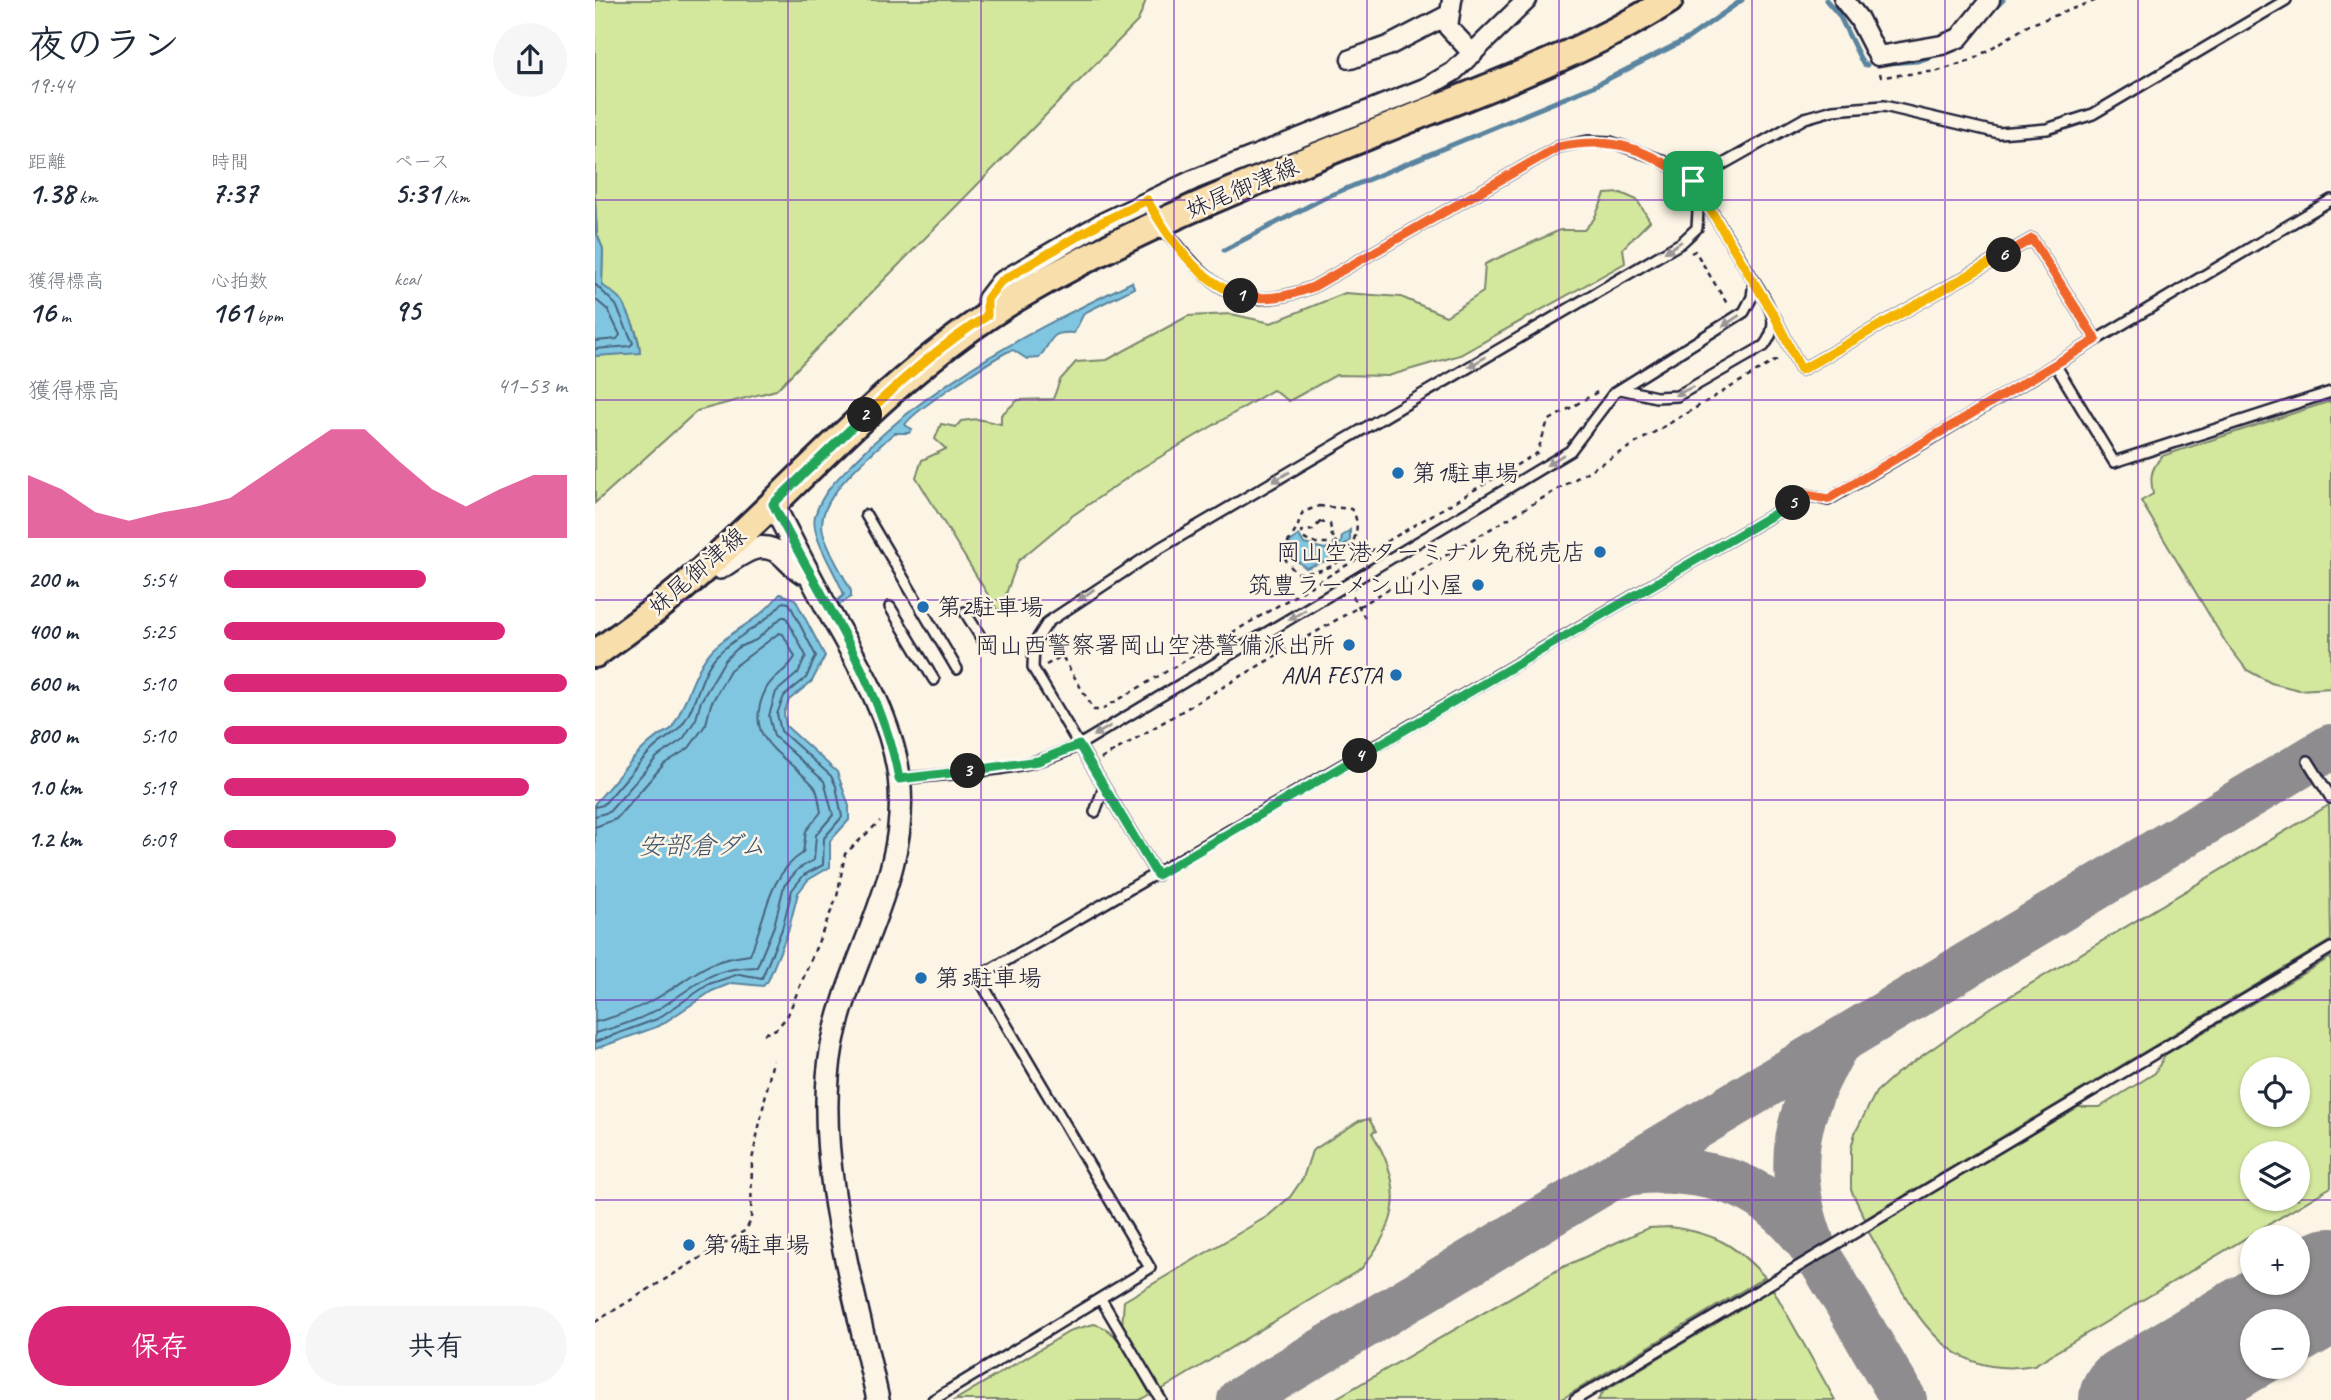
<!DOCTYPE html>
<html lang="ja">
<head>
<meta charset="utf-8">
<style>
	:root { --surface:#fff; --page:#f6f6f7; --text:#1f2937; --muted:#747a83; --accent:#db2777 }
	body { margin:0; font-family:Caveat,"Klee One",sans-serif; background:var(--page); color:var(--text); height:100vh; display:flex; flex-direction:column; font-size:26px; white-space:nowrap }
	* { box-sizing:border-box; margin:0 }
	p { font-size:23px; color:var(--muted) }
	.icon { flex:none; width:38px; height:38px; fill:none; stroke:currentColor; stroke-width:2; stroke-linecap:round; stroke-linejoin:round }
	.map { position:relative; flex:1; overflow:hidden }
	.sheet { display:flex; flex-direction:column; background:var(--surface); width:595px }
	.sheet>* { flex:none }
	.tools { position:absolute; left:1645px; top:1057px; display:grid; gap:14px }
	.tools a { display:grid; place-items:center; width:70px; height:70px; border-radius:50%; background:var(--surface); box-shadow:0 2px 5px #0004; font-size:35px }
	.pin { position:absolute; display:grid; place-items:center; width:60px; height:60px; color:#fff; margin:-30px; border-radius:14px; box-shadow:0 4px 10px #0006 }
	.km { position:absolute; width:35px; height:35px; margin:-18px; border-radius:50%; background:#222; color:#fff; font-size:19px; line-height:35px; text-align:center }
	.round { display:grid; place-items:center; flex:none; width:74px; height:74px; border-radius:37px; background:var(--page) }
	.head { display:flex; align-items:center; justify-content:space-between; height:119px; padding:0 28px }
	h1 { font-size:38px; font-weight:700; line-height:52px }
	.stats { display:grid; grid-template-columns:repeat(3,1fr); gap:10px; height:119px; padding:7px 28px }
	.stats div { display:grid; align-content:center }
	.stats b { font-size:30px; font-weight:700 }
	.stats small { font-size:19px; font-weight:400 }
	.stats p { font-size:19px }
	.chart { height:196px; padding:14px 28px }
	.chart p { display:flex; justify-content:space-between }
	.chart svg { width:100%; height:126px; margin-top:7px; fill:var(--accent); opacity:.7 }
	.action { display:flex; gap:14px; margin-top:auto; padding:14px 28px }
	.action a { flex:1; height:80px; border-radius:42px; background:var(--accent); color:#fff; font-size:28px; font-weight:700; line-height:80px; text-align:center }
	.action a+a { background:var(--page); color:var(--text) }
	ul { padding:0 28px; list-style:none; font-size:23px }
	li { display:grid; grid-template-columns:112px 84px 1fr; align-items:center; height:52px }
	li i { height:18px; border-radius:9px; background:var(--accent) }
	main { display:flex; flex:1; min-height:0 }
	.map>svg:first-child { display:block }
	.green { fill:#d3e89d; stroke:#7a856c; stroke-width:2; fill-rule:evenodd }
	.water { fill:#80c6e1; stroke:#5a849f; stroke-width:2 }
	.lines { fill:none; stroke-linecap:round; stroke-linejoin:round }
	.shore { stroke:#48647d; stroke-width:2 }
	.stream { stroke:#5a849f; stroke-width:5 }
	.taxiway { stroke:#8f8c90; stroke-width:46 }
	.runway { stroke:#8f8c90; stroke-width:112 }
	.service-casing { stroke:#22223b; stroke-width:14 }
	.minor-casing { stroke:#22223b; stroke-width:23 }
	.tertiary-casing { stroke:#22223b; stroke-width:26 }
	.primary-casing { stroke:#22223b; stroke-width:32 }
	.path { stroke:#22223b; stroke-width:2.5; stroke-dasharray:5 5; stroke-linecap:butt }
	.service { stroke:#fcf5e5; stroke-width:9 }
	.minor { stroke:#fcf5e5; stroke-width:18 }
	.tertiary { stroke:#fcf5e5; stroke-width:21 }
	.primary { stroke:#f8deab; stroke-width:26 }
	.oneway { fill:#9a9698 }
	.split-1-casing { stroke:#fff; stroke-width:14 }
	.split-2-casing { stroke:#fff; stroke-width:14 }
	.split-3-casing { stroke:#fff; stroke-width:14 }
	.split-4-casing { stroke:#fff; stroke-width:14 }
	.split-5-casing { stroke:#fff; stroke-width:14 }
	.split-6-casing { stroke:#fff; stroke-width:14 }
	.split-7-casing { stroke:#fff; stroke-width:14 }
	.split-1 { stroke:#f0652b; stroke-width:9 }
	.split-2 { stroke:#f5b400; stroke-width:9 }
	.split-3 { stroke:#22a559; stroke-width:9 }
	.split-4 { stroke:#22a559; stroke-width:9 }
	.split-5 { stroke:#22a559; stroke-width:9 }
	.split-6 { stroke:#f0652b; stroke-width:9 }
	.split-7 { stroke:#f5b400; stroke-width:9 }
	.grid { fill:none; stroke:#7b2cbf; stroke-width:2; stroke-opacity:0.55 }
	.poi-dot { fill:#1f6fb2; stroke:#fcf5e5; stroke-width:2.5 }
	.labels { text-anchor:middle; stroke-width:5; stroke-linejoin:round; paint-order:stroke }
	.street-label { font-size:24px; fill:#22223b; stroke:#fcf5e5 }
	.poi-label { font-size:24px; fill:#22223b; stroke:#fcf5e5; text-anchor:start }
	.water-label { font-size:26px; font-style:italic; fill:#3e536d; stroke:#fcf5e5 }
</style>
</head>
<body>
<main>
<section class="sheet">
<div class="head"><div><h1>夜のラン</h1><p>19:44</p></div><a class="round"><svg class="icon" aria-label="share" viewBox="0 0 24 24"><path d="M12 15V3M7 8l5-5 5 5M5 13v7h14v-7"/></svg></a></div>
<div class="stats">
<div><p>距離</p><b>1.38<small> km</small></b></div>
<div><p>時間</p><b>7:37</b></div>
<div><p>ペース</p><b>5:31<small> /km</small></b></div>
</div>
<div class="stats">
<div><p>獲得標高</p><b>16<small> m</small></b></div>
<div><p>心拍数</p><b>161<small> bpm</small></b></div>
<div><p>kcal</p><b>95</b></div>
</div>
<div class="chart"><p><span>獲得標高</span>41–53 m</p>
<svg viewBox="0 0 160 44" preserveAspectRatio="none"><path d="M0 44V22L10 27L20 35L30 38L40 35L50 33L60 30L70 22L80 14L90 6L100 6L110 17L120 27L130 33L140 27L150 22L160 22V44z"/></svg>
</div>
<ul>
<li><b>200 m</b>5:54<i style="width:59%"></i></li>
<li><b>400 m</b>5:25<i style="width:82%"></i></li>
<li><b>600 m</b>5:10<i style="width:100%"></i></li>
<li><b>800 m</b>5:10<i style="width:100%"></i></li>
<li><b>1.0 km</b>5:19<i style="width:89%"></i></li>
<li><b>1.2 km</b>6:09<i style="width:50%"></i></li>
</ul>
<div class="action"><a>保存</a><a>共有</a></div>
</section>
<div class="map">
<svg width="1736" height="1400" viewBox="0 0 1736 1400">
	<rect width="100%" height="100%" fill="#fcf5e5"/>
	<filter id="ink" filterUnits="userSpaceOnUse"><feTurbulence type="fractalNoise" baseFrequency=".0143" numOctaves="2"/><feDisplacementMap in="SourceGraphic" scale="14" xChannelSelector="R" yChannelSelector="G"/><feConvolveMatrix kernelMatrix="1 2 1 2 8 2 1 2 1" color-interpolation-filters="sRGB"/></filter>
	<g filter="url(#ink)">
		<!-- green -->
		<path class="green" d="M0,0H551L543,21L181,390L102,411L0,503V356L45,352C44,326 27,301 7,285L8,249L2,234L0,198Z
			M1026,193L1042,200L1055,221L1028,248L1030,263L865,355L793,376L741,375L694,401L678,390L545,469L477,516L423,561L404,613L321,477L327,460L351,449L340,439L346,424L361,427L366,421L382,419L406,424V415L423,400L458,399L465,380L481,362L512,360L593,316L636,314L676,323L750,293L806,297L851,316L888,292L890,264L965,230H989L999,219L1010,194Z
			M1736,401V688L1704,690L1676,683L1652,670L1631,643L1546,501L1558,494C1555,478 1555,470 1567,456Z
			M1734,805L1736,940L1270,1219L1256,1190V1149L1260,1133L1281,1092L1301,1074L1397,1007Z
			M1736,957V1187L1439,1365C1343,1383 1314,1300 1273,1231L1483,1107H1505L1560,1073L1570,1055ZM1657,1069H1703V1115H1657ZM1657,1153H1703V1199H1657Z
			M774,1119L781,1131L777,1133C809,1186 806,1222 766,1269L566,1390L527,1326L529,1301L673,1216L695,1197L708,1178L717,1151L764,1121Z
			M1076,1227C1121,1234 1139,1244 1170,1277L965,1400H738L968,1267L1053,1228Z
			M1178,1289L1240,1400H1003L1009,1391Z
			M499,1324C527,1329 541,1371 555,1394L545,1400H360L477,1330Z"/>
		<!-- water -->
		<path class="water" d="M0,198L2,234L8,249L7,285C13,289 20,294 25,299C33,308 45,341 45,353L0,356Z
			M537,282L539,288L489,313L479,333C453,331 458,341 444,358L432,359L418,350L412,352C395,361 316,412 310,425L317,429L314,433H299C277,454 219,498 228,532C233,552 247,572 256,591V597L244,605L242,601L249,595C242,574 215,537 220,516C227,491 247,474 264,457C342,378 439,330 537,282Z
			M755,530V540L734,560L711,568L695,555V542L704,535L709,544L730,549L746,543L747,536Z
			M185,594L200,599L230,656L217,681L194,700L189,713L191,726L242,772L254,806V820L235,841V867L213,880L203,893L193,932L173,981L168,986L137,983L117,991L64,1026L0,1049V803C21,781 48,740 75,730C92,706 98,669 118,649C141,627 163,622 185,594Z"/>
		<g class="lines">
			<!-- shore -->
			<path class="shore" d="M0,284L21,305L38,343L35,346L0,349
				M0,299L13,310L25,335L22,339L0,341
				M0,807L8,805C25,787 40,766 58,749C70,737 83,734 92,717C103,698 106,672 122,655C143,634 168,627 188,602L194,603L221,656L211,678L189,696L182,714L186,731L236,776L241,786L247,817L229,838L228,865L209,875L197,890L187,929L167,978L144,974L114,984L62,1019L0,1042
				M0,816L14,812L62,757L88,739L101,719L106,701L130,660L144,647L161,640L187,617H191L211,656L203,673L181,692L174,716L179,736L229,781L238,815L221,835L219,860L203,869L189,886L179,926L162,967C116,968 107,981 70,1005C50,1018 23,1027 0,1033
				M0,827L21,819L69,764L94,748L111,724L116,704L135,670L184,633L188,634L200,657C192,672 178,675 171,689C145,741 191,754 219,786C224,792 224,805 226,812L211,831L208,853C172,876 171,918 155,955C105,961 102,975 62,998C44,1008 20,1017 0,1022"/>
			<!-- stream -->
			<path class="stream" d="M1231,0L1244,15L1268,64L1272,65
				M1393,15L1408,0
				M1294,63L1322,61L1356,50
				M629,250L731,197L999,86L1092,39L1147,0"/>
			<!-- taxiway -->
			<path class="taxiway" d="M1025,1175C1045,1169 1069,1170 1089,1172C1177,1181 1208,1228 1249,1298C1269,1332 1289,1366 1309,1400
				M1216,1241C1188,1164 1201,1111 1243,1042
				M645,1400L1736,747"/>
			<!-- runway -->
			<path class="runway" d="M1673,1321L1736,1284
				M1540,1400L1657,1330"/>
			<!-- service casing -->
			<g class="service-casing">
				<path id="service" d="M1098,181L1210,118L1238,110L1289,106L1404,133L1452,129L1498,114L1691,0
					M1180,317L1206,370L1437,239L1501,340L1736,200
					M1460,364L1519,462L1736,392
					M1026,389L1061,397L1082,396L1169,346C1188,321 1173,304 1159,281
					M271,515L362,669
					M295,607L339,680
					M370,612L390,644
					M1713,761L1736,798
					M305,779C363,772 431,773 484,745L975,451L1019,393L1149,312L1157,297L1159,281L1098,181L1064,159L1016,142L993,141L963,147L718,287C638,318 613,282 566,225
					M500,812L509,787
					M562,875L438,668L439,644L453,622L565,548L1086,243L1102,228L1103,211L1083,172
					M506,1299L566,1400
					M338,1400L555,1268L383,977L1212,495L1233,500L1501,340
					M980,1400L1736,948"/>
			</g>
			<!-- minor casing -->
			<g class="minor-casing">
				<path id="minor" d="M857,0L853,27L878,54
					M1249,0L1264,19L1283,56L1347,45L1364,38L1395,0
					M756,59L793,46L853,15
					M392,316V299L405,282L505,224L598,180L832,87L858,72L932,0"/>
			</g>
			<!-- tertiary casing -->
			<g class="tertiary-casing">
				<path id="tertiary" d="M178,504C196,540 215,576 234,612C263,663 296,717 304,776C316,876 255,953 237,1046C217,1155 260,1292 283,1400
					M125,568C144,557 162,537 186,554C193,560 199,568 207,572"/>
			</g>
			<!-- primary casing -->
			<g class="primary-casing">
				<path id="primary" d="M0,654C31,632 63,609 92,584C204,486 299,369 429,293C558,218 699,166 837,110C918,78 1000,47 1074,0"/>
			</g>
			<!-- path -->
			<path class="path" d="M1285,73L1286,77L1343,71L1377,60L1434,25L1502,0
				M1096,253L1100,251L1134,307
				M724,506L756,509C770,526 756,553 740,564C729,571 714,573 702,573C679,552 692,547 702,528C704,524 705,517 708,512Z
				M725,522L735,524L737,536L742,539L740,543H716L708,538L707,531L718,530Z
				M740,543L749,552
				M758,596L770,618
				M451,665L467,656L499,710H506L942,453L953,421L1004,391
				M506,759L1185,358
				M169,1034L181,1029L192,1017L242,897L250,854L285,821
				M0,1322L151,1230L156,1220L157,1160L178,1060"/>
			<!-- service -->
			<use href="#service" class="service"/>
			<!-- minor -->
			<use href="#minor" class="minor"/>
			<!-- tertiary -->
			<use href="#tertiary" class="tertiary"/>
			<!-- primary -->
			<use href="#primary" class="primary"/>
		</g>
		<!-- one-way arrows -->
		<defs><path id="oneway-solid" d="M-6-.8H1V-3.2L6.5 0L1 3.2V.8H-6Z" transform="scale(1.75)"/></defs>
		<g class="oneway">
			<use href="#oneway-solid" transform="translate(1078 247) rotate(148)"/>
			<use href="#oneway-solid" transform="translate(1136 321) rotate(146)"/>
			<use href="#oneway-solid" transform="translate(882 362) rotate(150)"/>
			<use href="#oneway-solid" transform="translate(1089 391) rotate(155)"/>
			<use href="#oneway-solid" transform="translate(960 460) rotate(148)"/>
			<use href="#oneway-solid" transform="translate(686 477) rotate(150)"/>
			<use href="#oneway-solid" transform="translate(491 595) rotate(144)"/>
			<use href="#oneway-solid" transform="translate(702 615) rotate(149)"/>
			<use href="#oneway-solid" transform="translate(507 731) rotate(149)"/>
		</g>
	</g>
	<g class="lines" filter="url(#ink)">
		<!-- split-1 casing -->
		<g class="split-1-casing">
			<path id="split-1" d="M646,296C674,300 692,297 718,287L963,147C1022,135 1050,150 1098,181"/>
		</g>
		<!-- split-2 casing -->
		<g class="split-2-casing">
			<path id="split-2" d="M270,415C308,379 347,344 392,316V299L405,282L505,223L552,200C574,239 603,281 646,296"/>
		</g>
		<!-- split-3 casing -->
		<g class="split-3-casing">
			<path id="split-3" d="M270,415L178,504C221,590 288,685 304,779L373,771"/>
		</g>
		<!-- split-4 casing -->
		<g class="split-4-casing">
			<path id="split-4" d="M373,771L443,761L484,745L562,875L765,756"/>
		</g>
		<!-- split-5 casing -->
		<g class="split-5-casing">
			<path id="split-5" d="M765,756L1198,503"/>
		</g>
		<!-- split-6 casing -->
		<g class="split-6-casing">
			<path id="split-6" d="M1198,503L1212,495L1233,499L1501,340L1437,239L1409,255"/>
		</g>
		<!-- split-7 casing -->
		<g class="split-7-casing">
			<path id="split-7" d="M1098,181L1180,317L1206,370L1409,255"/>
		</g>
		<!-- split-1 -->
		<use href="#split-1" class="split-1"/>
		<!-- split-2 -->
		<use href="#split-2" class="split-2"/>
		<!-- split-3 -->
		<use href="#split-3" class="split-3"/>
		<!-- split-4 -->
		<use href="#split-4" class="split-4"/>
		<!-- split-5 -->
		<use href="#split-5" class="split-5"/>
		<!-- split-6 -->
		<use href="#split-6" class="split-6"/>
		<!-- split-7 -->
		<use href="#split-7" class="split-7"/>
	</g>
	<!-- grid -->
	<path class="grid" d="M193,0V1400M386,0V1400M579,0V1400M772,0V1400M964,0V1400M1157,0V1400M1350,0V1400M1543,0V1400M0,200H1736M0,400H1736M0,600H1736M0,800H1736M0,1000H1736M0,1200H1736"/>
	<!-- markers -->
	<g class="poi-dot">
		<circle cx="803" cy="473" r="7"/>
		<circle cx="1005" cy="552" r="7"/>
		<circle cx="883" cy="585" r="7"/>
		<circle cx="328" cy="607" r="7"/>
		<circle cx="754" cy="645" r="7"/>
		<circle cx="801" cy="675" r="7"/>
		<circle cx="326" cy="978" r="7"/>
		<circle cx="94" cy="1245" r="7"/>
	</g>
	<g class="labels">
		<!-- street labels -->
		<g class="street-label">
			<text transform="translate(647 188) rotate(-23)" y="8">妹尾御津線</text>
			<text transform="translate(102 571) rotate(-41)" y="8">妹尾御津線</text>
		</g>
		<!-- poi labels -->
		<g class="poi-label">
			<text x="817" y="481">第1駐車場</text>
			<text x="991" y="560" text-anchor="end">岡山空港ターミナル免税売店</text>
			<text x="869" y="593" text-anchor="end">筑豊ラーメン山小屋</text>
			<text x="342" y="615">第2駐車場</text>
			<text x="740" y="653" text-anchor="end">岡山西警察署岡山空港警備派出所</text>
			<text x="787" y="683" text-anchor="end">ANA FESTA</text>
			<text x="340" y="986">第3駐車場</text>
			<text x="108" y="1253">第4駐車場</text>
		</g>
		<!-- water labels -->
		<g class="water-label">
			<text x="107" y="854">安部倉ダム</text>
		</g>
	</g>
</svg>
<div class="tools">
<a><svg class="icon" aria-label="locate" viewBox="0 0 24 24"><circle cx="12" cy="12" r="6"/><path d="M12 2v4M12 18v4M2 12h4M18 12h4"/></svg></a>
<a><svg class="icon" aria-label="layers" viewBox="0 0 24 24"><path d="M12 4l9 5-9 5-9-5zM3 14l9 5 9-5"/></svg></a>
<a>+</a>
<a>−</a>
</div>
<div class="pin" style="left:1098px;top:181px;background:#1e9e55"><svg class="icon" aria-label="arrive" viewBox="0 0 24 24"><path d="M6 21V4h12l-3 4 3 4H6"/></svg></div>
<b class="km" style="left:646px;top:296px">1</b>
<b class="km" style="left:270px;top:415px">2</b>
<b class="km" style="left:373px;top:771px">3</b>
<b class="km" style="left:765px;top:756px">4</b>
<b class="km" style="left:1198px;top:503px">5</b>
<b class="km" style="left:1409px;top:255px">6</b>
</div>
</main>
</body>
</html>
